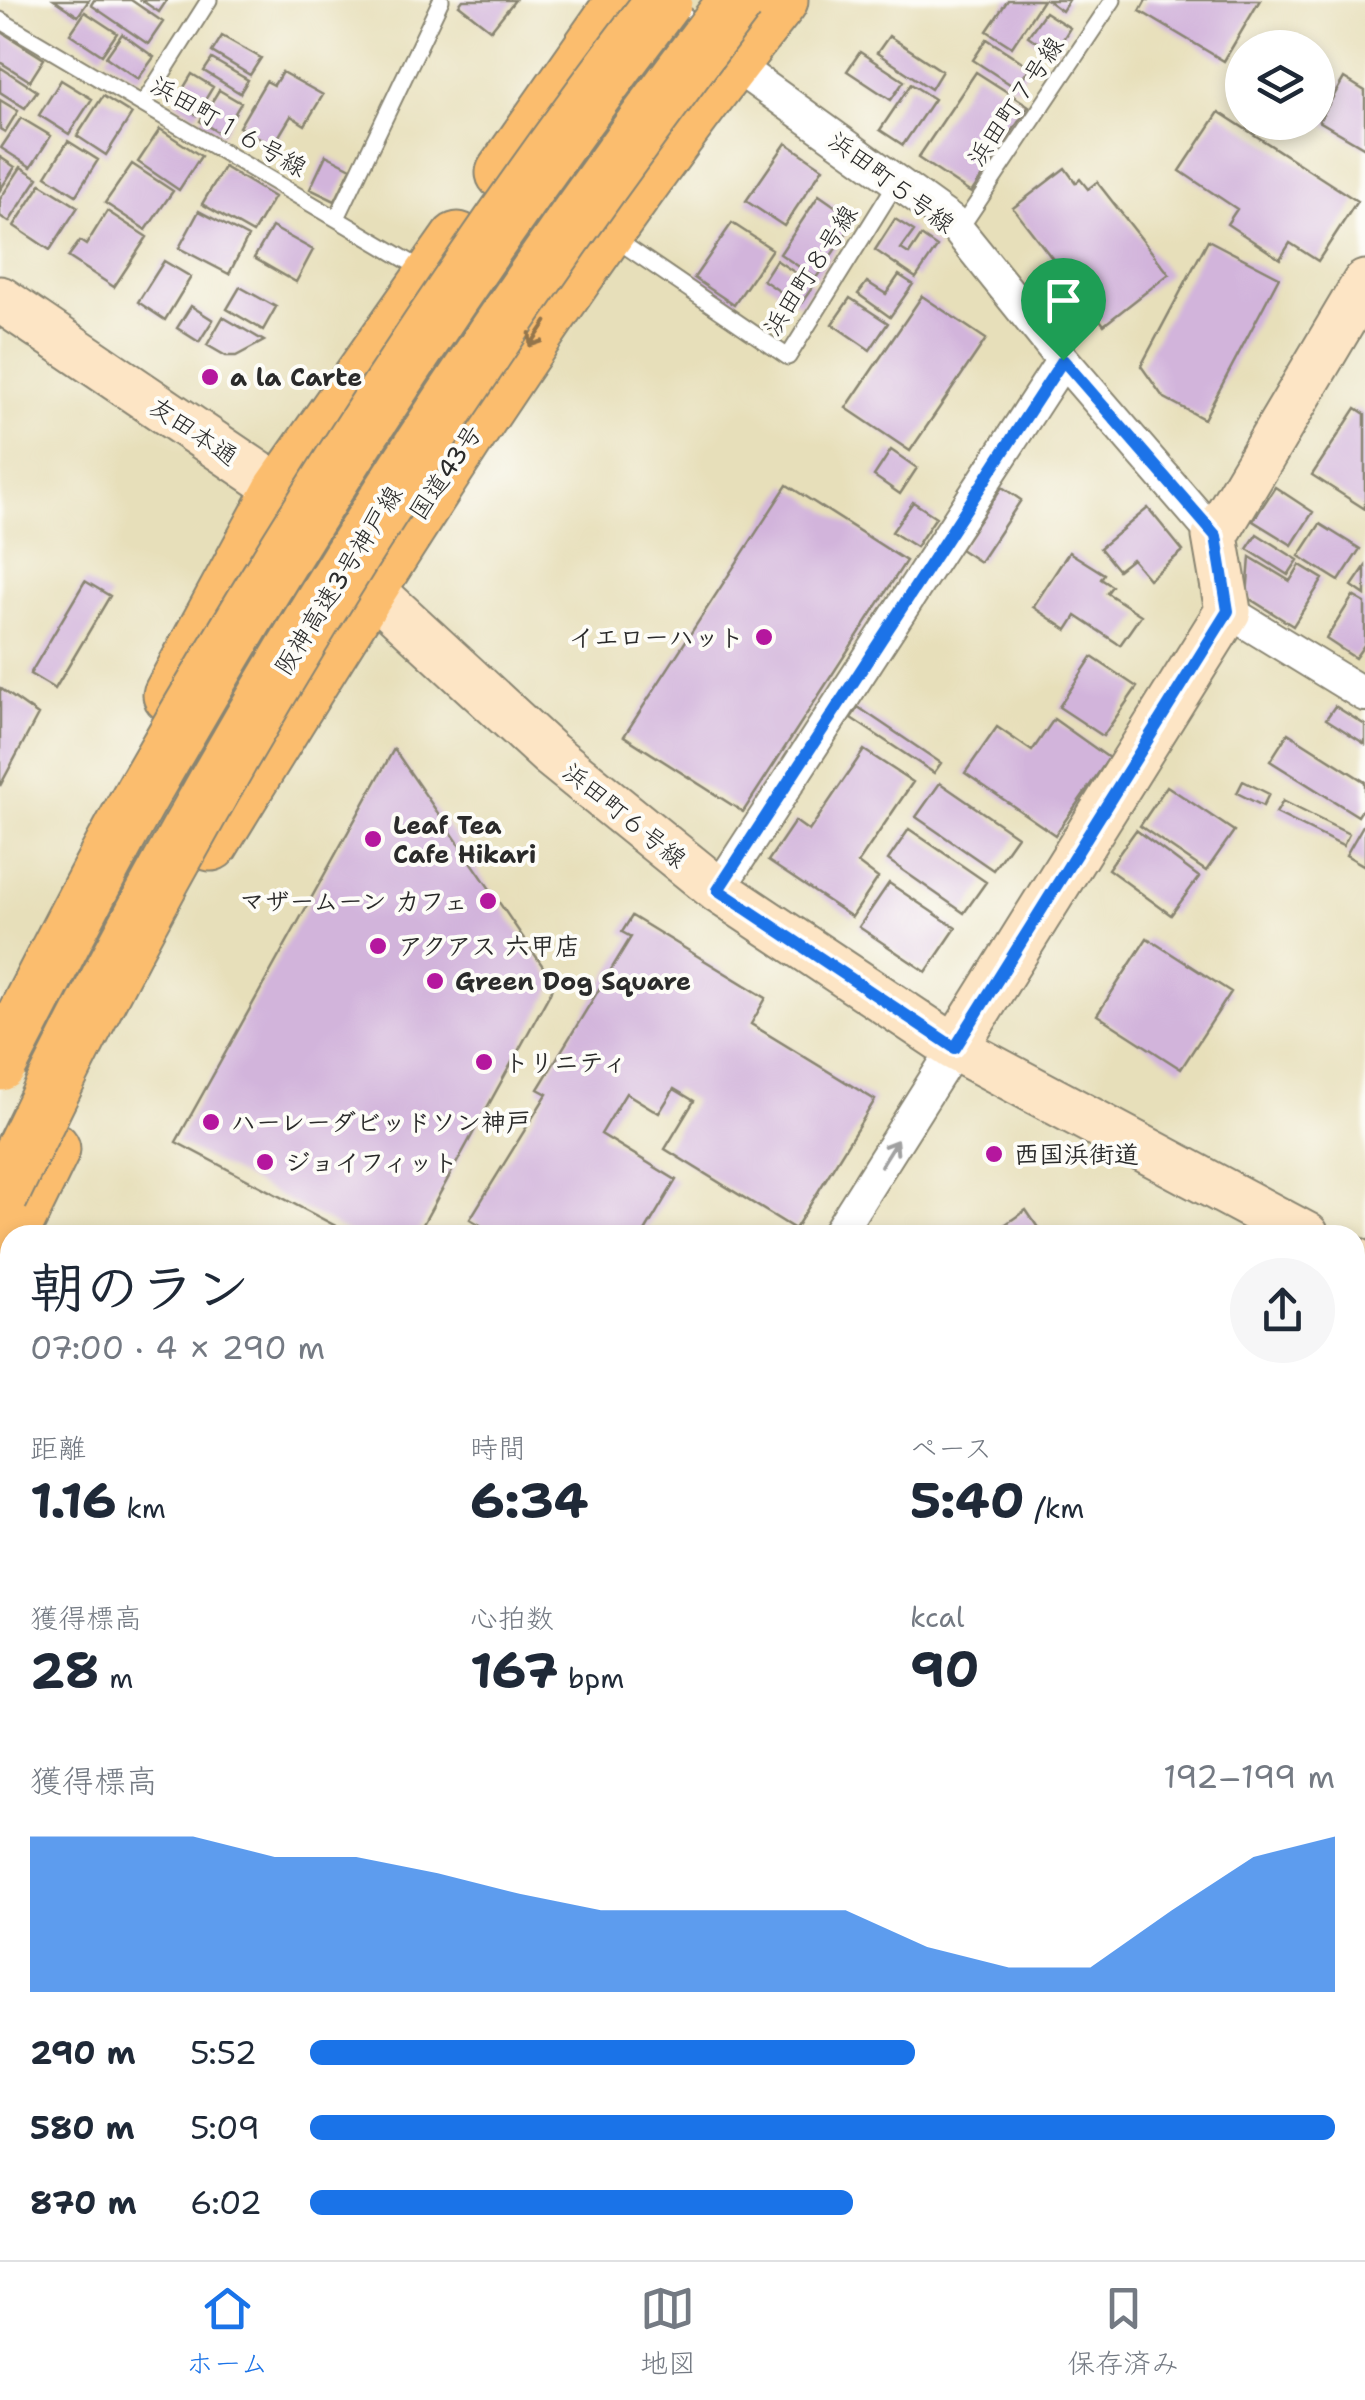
<!DOCTYPE html>
<html lang="ja">
<head>
<meta charset="utf-8">
<style>
	:root { --surface:#fff; --page:#f6f6f7; --text:#1f2937; --muted:#747a83; --line:#e0e1e3; --accent:#1a73e8 }
	body { margin:0; font-family:"Shantell Sans","Klee One",sans-serif; background:var(--page); color:var(--text); height:100vh; display:flex; flex-direction:column; font-size:38px; white-space:nowrap }
	* { box-sizing:border-box; margin:0 }
	p { font-size:32px; color:var(--muted) }
	.icon { flex:none; width:55px; height:55px; fill:none; stroke:currentColor; stroke-width:2; stroke-linecap:round; stroke-linejoin:round }
	.map { position:relative; flex:1; overflow:hidden }
	.panel { position:absolute; left:0px; top:1225px; width:1365px; height:1035px; display:flex; flex-direction:column; background:var(--surface); border-radius:30px 30px 0 0; box-shadow:0 5px 15px #0003 }
	.panel>* { flex:none }
	.buttons { position:absolute; left:1225px; top:30px; display:grid; gap:20px }
	.buttons a { display:grid; place-items:center; width:110px; height:110px; border-radius:50%; background:var(--surface); box-shadow:0 5px 15px #0003; font-size:50px }
	.pin { position:absolute; display:grid; place-items:center; width:85px; height:85px; color:#fff; margin:-102px -42px; border-radius:50% 50% 50% 0; rotate:-45deg; box-shadow:0 0 10px #0007 }
	.pin .icon { rotate:45deg }
	.round { display:grid; place-items:center; flex:none; width:105px; height:105px; border-radius:52px; background:var(--page) }
	.summary { display:flex; align-items:center; justify-content:space-between; height:170px; padding:0 30px }
	h1 { font-size:55px; font-weight:700; line-height:75px }
	.figures { display:grid; grid-template-columns:repeat(3,1fr); gap:15px; height:170px; padding:10px 30px }
	.figures div { display:grid; align-content:center }
	.figures b { font-size:50px; font-weight:700 }
	.figures small { font-size:28px; font-weight:400 }
	.figures p { font-size:28px }
	.chart { height:280px; padding:20px 30px }
	.chart p { display:flex; justify-content:space-between }
	.chart svg { width:100%; height:180px; margin-top:10px; fill:var(--accent); opacity:.7 }
	ul { padding:0 30px; list-style:none; font-size:32px }
	li { display:grid; grid-template-columns:160px 120px 1fr; align-items:center; height:75px }
	li i { height:25px; border-radius:12px; background:var(--accent) }
	.dock { display:flex; justify-content:space-around; align-items:center; height:140px; border-top:2px solid var(--line); background:var(--surface); font-size:28px; color:var(--muted) }
	.dock a { display:grid; justify-items:center; gap:5px }
	.dock .selected { color:var(--accent) }
	.map>svg:first-child { display:block }
	.lines { fill:none; stroke-linecap:round; stroke-linejoin:round }
	.river { stroke:#54add1; stroke-width:72 }
	.building { fill:#d2b4db }
	.lane-casing { stroke:#898572; stroke-width:19 }
	.street-casing { stroke:#898572; stroke-width:36 }
	.secondary-casing { stroke:#898572; stroke-width:49 }
	.highway-casing { stroke:#898572; stroke-width:59 }
	.lane { stroke:#fff; stroke-width:15 }
	.street { stroke:#fff; stroke-width:32 }
	.secondary { stroke:#fde5c5; stroke-width:45 }
	.highway { stroke:#fbbd6e; stroke-width:55 }
	.highway-bridge-casing { stroke:#898572; stroke-width:59; stroke-linecap:butt }
	.highway-bridge { stroke:#fbbd6e; stroke-width:55 }
	.oneway { stroke:#93744c }
	.oneway2 { stroke:#a0a0a0 }
	.route-casing { stroke:#fff; stroke-width:20 }
	.route { stroke:#1a73e8; stroke-width:12 }
	.poi-dot { fill:#b5179e; stroke:#fdfcf7; stroke-width:4 }
	.labels { text-anchor:middle; stroke-width:8; stroke-linejoin:round; paint-order:stroke }
	.street-label { font-size:25px; fill:#2b2b2b; stroke:#fdfcf7 }
	.poi-label { font-size:25px; font-weight:bold; fill:#2b2b2b; stroke:#fdfcf7; text-anchor:start }
</style>
</head>
<body>
<div class="map">
<svg width="1365" height="2260" viewBox="0 0 1365 2260">
	<rect width="100%" height="100%" fill="#fdfcf7"/>
	<filter id="ink" filterUnits="userSpaceOnUse"><feTurbulence type="fractalNoise" baseFrequency=".01" numOctaves="2"/><feDisplacementMap in="SourceGraphic" scale="20" xChannelSelector="R" yChannelSelector="G"/><feConvolveMatrix kernelMatrix="1 2 1 2 8 2 1 2 1" color-interpolation-filters="sRGB"/></filter>
	<filter id="wash" filterUnits="userSpaceOnUse"><feTurbulence type="fractalNoise" baseFrequency=".0048" numOctaves="4" result="noise"/><feDisplacementMap in="SourceGraphic" scale="40" xChannelSelector="R" yChannelSelector="G"/><feGaussianBlur stdDeviation="2.25" result="paint"/><feColorMatrix in="noise" values="0 0 0 0 0 0 0 0 0 0 0 0 0 0 0 0 0 1.4 0 .05"/><feComposite in="paint" operator="in"/></filter>
	<g filter="url(#wash)">
		<rect width="100%" height="100%" fill="#e7dfba"/>
		<g class="lines">
			<!-- river -->
			<path class="river" d="M1355,1902L1365,1880
				M1191,2260L1195,2250"/>
		</g>
		<g id="blocks">
			<!-- building -->
			<path class="building" d="M54,0H89L78,16Z
				M94,0H131L163,22L148,44L91,5Z
				M141,0H167L159,12Z
				M463,0H515L491,30L459,5Z
				M1008,0H1043L1012,47L987,31Z
				M1047,0H1069L1062,11Z
				M1146,0H1260L1224,61L1140,11Z
				M85,12L117,33L102,55L70,34Z
				M1045,12L1070,28L1054,54L1028,36Z
				M0,31L44,59L30,81L0,62Z
				M122,34L154,57L138,79L106,57Z
				M222,36L261,58L250,75L212,52Z
				M889,36L942,71L931,89L877,53Z
				M987,39L1030,67L1016,88L973,60Z
				M860,52L904,81L891,100L847,71Z
				M212,59L248,80L240,93L204,71Z
				M0,67L37,91L25,108L0,92Z
				M282,72L323,95L305,125L291,116L273,146L239,127L266,81L274,85Z
				M976,72L1029,106L971,193L918,158Z
				M192,74L213,87L196,115L175,102Z
				M1344,78L1365,91V148L1319,121Z
				M61,80L92,99L69,134L39,115Z
				M911,84L934,99L903,145L880,130Z
				M219,90L241,103L222,135L200,121Z
				M103,96L132,114L106,155L77,136Z
				M0,100L18,111L5,132L0,129Z
				M1219,112L1357,201L1318,261L1290,243L1280,259L1227,224L1237,209L1180,171Z
				M21,118L51,136L31,167L1,148Z
				M160,129L201,156L179,190L138,162Z
				M68,141L98,160L76,195L46,176Z
				M786,143L823,168L784,226L746,201Z
				M326,155L351,168L335,201L310,189Z
				M0,157L15,167L0,190Z
				M132,164L173,191L146,230L105,203Z
				M21,167L38,178L9,222L0,216V199Z
				M224,167L274,197L253,233L202,204Z
				M1065,168L1076,183L1080,179L1088,189L1097,182L1169,274L1104,325L1013,208Z
				M41,184L78,207L50,250L14,226Z
				M819,195L855,220L816,278L780,254Z
				M107,211L147,237L114,287L68,257L80,241L86,245Z
				M199,211L248,237L229,274L179,248Z
				M895,219L914,231L901,249L909,254L921,236L937,247L916,278L875,250Z
				M732,223L772,249L734,305L694,278Z
				M272,227L313,250L296,282L254,258Z
				M1208,240L1279,277L1204,419L1163,397L1141,366Z
				M776,260L814,285L800,305L763,280Z
				M164,261L191,277L165,320L138,302Z
				M899,275L913,284L890,317L858,294L867,282L886,294Z
				M240,287L276,307L263,330L227,309Z
				M922,296L986,339L910,451L846,408Z
				M850,298L888,323L870,350L832,324Z
				M191,306L213,320L199,342L177,328Z
				M223,317L264,341L236,356H226L207,345Z
				M1356,408L1365,414V509L1312,475Z
				M891,450L917,468L900,494L874,476Z
				M787,485L906,561L743,812L624,736Z
				M1002,487L1021,500L980,562L960,549Z
				M1275,487L1313,512L1292,545L1253,521Z
				M913,502L936,517L916,547L892,532Z
				M1148,508L1183,551L1149,579L1132,559L1118,570L1100,548Z
				M1320,524L1360,549L1339,581L1299,556Z
				M1257,534L1298,560L1288,575L1247,549Z
				M1069,552L1104,574L1101,579L1112,586L1107,593L1141,615L1120,645L1076,616L1067,630L1033,607Z
				M1250,557L1290,581L1300,565L1323,579L1293,626L1247,597Z
				M1365,567V595L1352,586Z
				M85,581L110,596L55,689L30,674Z
				M1353,596L1365,603V644L1355,658L1326,639Z
				M1092,657L1137,687L1103,736L1059,707Z
				M0,688L38,715L0,786Z
				M1335,706L1365,725V744L1326,719Z
				M858,707L941,763L934,773L851,718Z
				M1054,719L1109,758L1055,835L965,773L997,727L1032,751Z
				M1288,733L1365,782V805L1358,816L1270,761Z
				M394,749L555,984L417,1235H353L176,1142Z
				M864,750L913,782L858,863L878,878L852,917L768,861L795,821L809,831Z
				M1243,781L1269,794L1263,806L1237,793Z
				M940,783L1017,836L993,870L916,817Z
				M1167,786L1234,831L1206,871L1140,826Z
				M1283,801L1349,834L1343,846L1276,813Z
				M1365,822V866L1346,855Z
				M909,829L986,882L964,913L888,860Z
				M1136,830L1199,877L1171,915L1108,869Z
				M889,883L956,928L926,972L859,927Z
				M632,916L766,998L751,1024L875,1100L795,1229L665,1149L694,1101L674,1089L659,1113L626,1093L601,1134L676,1180L643,1235H473L480,1225L470,1219L547,1094L538,1089L631,937L622,932Z
				M1147,938L1231,992L1181,1069L1097,1015Z
				M1026,1210L1043,1235H990Z
				M10,2049V2250H96L92,2260H0V2066Z
				M397,2250H526L545,2260H415Z
				M680,2250H763L770,2260H687Z"/>
		</g>
	</g>
	<g filter="url(#ink)">
		<use href="#blocks" fill-opacity="0" stroke="#898572" stroke-width="2.5"/>
		<g class="lines">
			<!-- lane casing -->
			<g class="lane-casing">
				<path id="lane" d="M0,20L425,271
					M143,104L209,0
					M337,218L441,0
					M959,230L1113,0
					M614,238L788,357L897,182"/>
			</g>
			<!-- street casing -->
			<g class="street-casing">
				<path id="street" d="M652,0L730,62L951,221L1063,360L1215,536
					M1228,611L1365,695
					M718,890L1063,360
					M837,1235L955,1048
					M284,2250L299,2260
					M182,2260L189,2250
					M828,2260L833,2250"/>
			</g>
			<!-- secondary casing -->
			<g class="secondary-casing">
				<path id="secondary" d="M0,299L282,490L303,514
					M346,562L368,586L550,754L718,890L955,1048L1306,1235
					M955,1048L1228,611L1215,536L1365,283
					M1355,1260L1365,1265
					M1355,1719L1365,1696
					M1355,2192L1365,2170
					M1110,2260L1115,2250
					M1354,2260L1365,2236"/>
			</g>
			<!-- highway casing -->
			<g class="highway-casing">
				<path id="highway" d="M504,173L625,0
					M171,695L282,490L458,240
					M211,843C387,554 569,265 780,0
					M10,1235L52,1149"/>
			</g>
			<!-- lane -->
			<use href="#lane" class="lane"/>
			<!-- street -->
			<use href="#street" class="street"/>
			<!-- secondary -->
			<use href="#secondary" class="secondary"/>
			<!-- highway -->
			<use href="#highway" class="highway"/>
			<!-- highway-bridge casing -->
			<g class="highway-bridge-casing">
				<path id="highway-bridge" d="M0,1063C50,968 98,869 152,776C306,507 476,246 664,0
					M0,1197C201,772 452,373 737,0"/>
			</g>
			<!-- highway-bridge -->
			<use href="#highway-bridge" class="highway-bridge"/>
		</g>
		<!-- one-way arrows -->
		<defs><path id="oneway-shaft" d="M-6 0H5M1.5-3L5.5 0L1.5 3" fill="none" stroke-width="1.6" stroke-linecap="round" stroke-linejoin="round" transform="scale(2.5)"/></defs>
		<use class="oneway" href="#oneway-shaft" transform="translate(538 334) rotate(124)"/>
		<use class="oneway2" href="#oneway-shaft" transform="translate(889 1153) rotate(-58)"/>
	</g>
	<g class="lines" filter="url(#ink)">
		<!-- route casing -->
		<g class="route-casing">
			<path id="route" d="M1063,360L1216,536L1228,611L955,1048L718,890Z"/>
		</g>
		<!-- route -->
		<use href="#route" class="route"/>
	</g>
	<!-- markers -->
	<g class="poi-dot">
		<circle cx="210" cy="377" r="10"/>
		<circle cx="764" cy="637" r="10"/>
		<circle cx="373" cy="839" r="10"/>
		<circle cx="488" cy="901" r="10"/>
		<circle cx="378" cy="946" r="10"/>
		<circle cx="435" cy="981" r="10"/>
		<circle cx="484" cy="1062" r="10"/>
		<circle cx="211" cy="1122" r="10"/>
		<circle cx="994" cy="1154" r="10"/>
		<circle cx="265" cy="1162" r="10"/>
	</g>
	<g class="labels">
		<!-- street labels -->
		<g class="street-label">
			<text transform="translate(1015 101) rotate(-56)" y="9">浜田町７号線</text>
			<text transform="translate(229 126) rotate(30)" y="9">浜田町１６号線</text>
			<text transform="translate(892 182) rotate(37)" y="9">浜田町５号線</text>
			<text transform="translate(810 270) rotate(-57)" y="9">浜田町８号線</text>
			<text transform="translate(194 431) rotate(34)" y="9">友田本通</text>
			<text transform="translate(445 472) rotate(-56)" y="9">国道43号</text>
			<text transform="translate(338 580) rotate(-58)" y="9">阪神高速3号神戸線</text>
			<text transform="translate(625 815) rotate(39)" y="9">浜田町６号線</text>
		</g>
		<!-- poi labels -->
		<g class="poi-label">
			<text x="230" y="386">a la Carte</text>
			<text x="744" y="646" text-anchor="end">イエローハット</text>
			<text x="393" y="834">Leaf Tea<tspan x="393" dy="29">Cafe Hikari</tspan></text>
			<text x="468" y="910" text-anchor="end">マザームーン カフェ</text>
			<text x="398" y="955">アクアス 六甲店</text>
			<text x="455" y="990">Green Dog Square</text>
			<text x="504" y="1071">トリニティ</text>
			<text x="231" y="1131">ハーレーダビッドソン神戸</text>
			<text x="1014" y="1163">西国浜街道</text>
			<text x="285" y="1171">ジョイフィット</text>
		</g>
	</g>
</svg>
<div class="buttons">
<a><svg class="icon" aria-label="layers" viewBox="0 0 24 24"><path d="M12 4l9 5-9 5-9-5zM3 14l9 5 9-5"/></svg></a>
</div>
<div class="pin" style="left:1063px;top:360px;background:#1e9e55"><svg class="icon" aria-label="arrive" viewBox="0 0 24 24"><path d="M6 21V4h12l-3 4 3 4H6"/></svg></div>
<section class="panel">
<div class="summary"><div><h1>朝のラン</h1><p>07:00 · 4 × 290 m</p></div><a class="round"><svg class="icon" aria-label="share" viewBox="0 0 24 24"><path d="M12 15V3M7 8l5-5 5 5M5 13v7h14v-7"/></svg></a></div>
<div class="figures">
<div><p>距離</p><b>1.16<small> km</small></b></div>
<div><p>時間</p><b>6:34</b></div>
<div><p>ペース</p><b>5:40<small> /km</small></b></div>
</div>
<div class="figures">
<div><p>獲得標高</p><b>28<small> m</small></b></div>
<div><p>心拍数</p><b>167<small> bpm</small></b></div>
<div><p>kcal</p><b>90</b></div>
</div>
<div class="chart"><p><span>獲得標高</span>192–199 m</p>
<svg viewBox="0 0 160 44" preserveAspectRatio="none"><path d="M0 44V6L10 6L20 6L30 11L40 11L50 15L60 20L70 24L80 24L90 24L100 24L110 33L120 38L130 38L140 24L150 11L160 6V44z"/></svg>
</div>
<ul>
<li><b>290 m</b>5:52<i style="width:59%"></i></li>
<li><b>580 m</b>5:09<i style="width:100%"></i></li>
<li><b>870 m</b>6:02<i style="width:53%"></i></li>
</ul>
</section>
</div>
<nav class="dock">
<a class="selected"><svg class="icon" aria-label="home" viewBox="0 0 24 24"><path d="M3 11l9-7 9 7M6 9v11h12V9"/></svg>ホーム</a>
<a><svg class="icon" aria-label="map" viewBox="0 0 24 24"><path d="M3 6l6-2 6 2 6-2v14l-6 2-6-2-6 2zM9 4v14M15 6v14"/></svg>地図</a>
<a><svg class="icon" aria-label="saved" viewBox="0 0 24 24"><path d="M7 4h10v16l-5-4-5 4z"/></svg>保存済み</a>
</nav>
</body>
</html>
